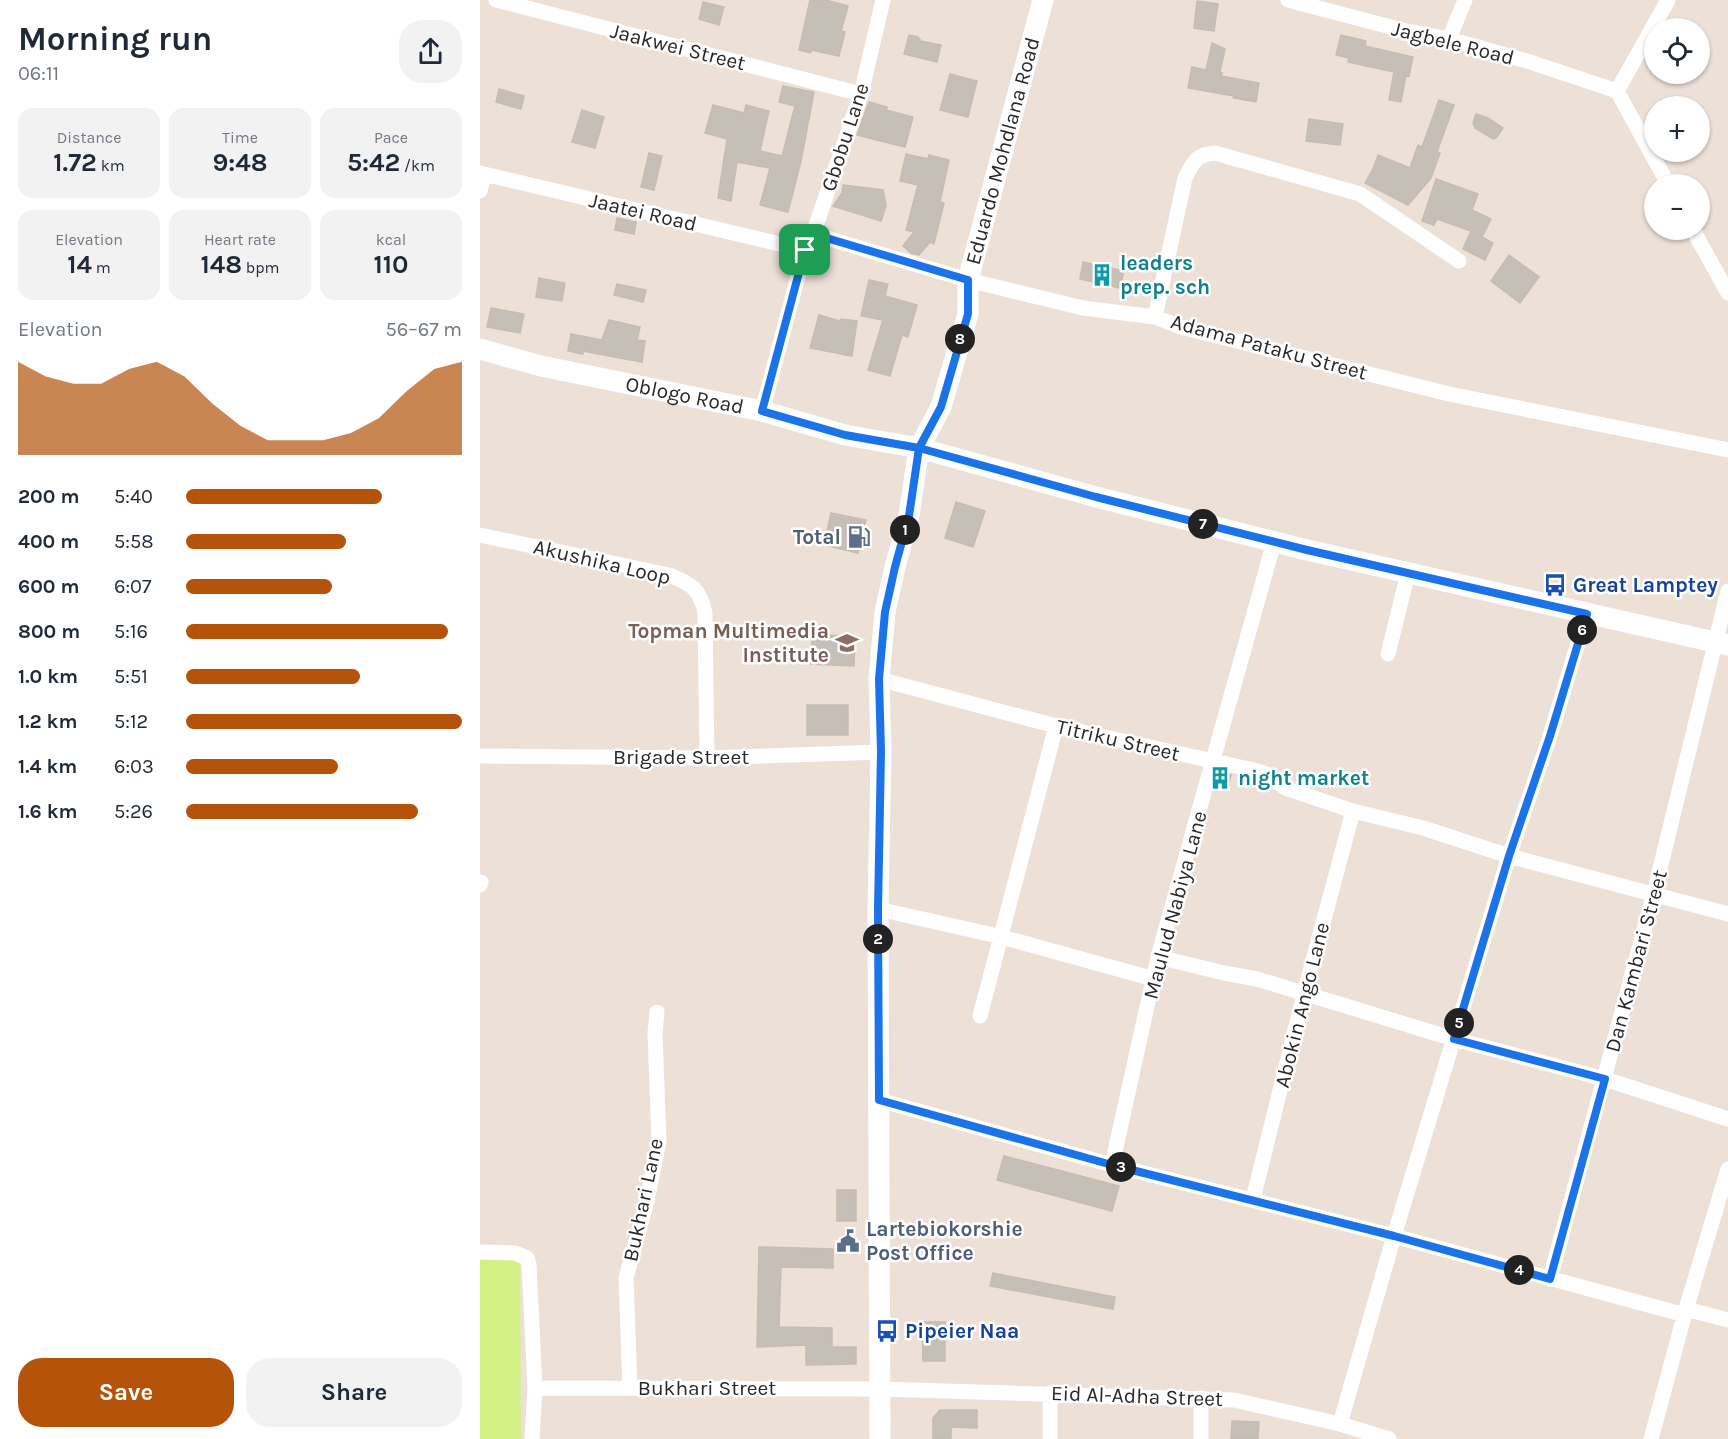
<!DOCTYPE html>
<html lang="en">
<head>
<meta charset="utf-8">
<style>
	:root { --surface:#fff; --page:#f2f2f3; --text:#1f2937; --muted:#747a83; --accent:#b45309 }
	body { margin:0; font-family:Karla,sans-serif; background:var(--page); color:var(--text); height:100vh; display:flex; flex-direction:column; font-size:22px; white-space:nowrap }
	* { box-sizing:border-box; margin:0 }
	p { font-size:20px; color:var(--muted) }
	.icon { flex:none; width:33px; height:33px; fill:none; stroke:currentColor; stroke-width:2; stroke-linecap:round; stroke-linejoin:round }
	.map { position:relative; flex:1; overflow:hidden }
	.drawer { display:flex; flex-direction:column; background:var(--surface); width:480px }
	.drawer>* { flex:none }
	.tools { position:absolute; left:1164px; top:18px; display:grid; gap:12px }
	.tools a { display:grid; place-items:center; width:66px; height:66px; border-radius:50%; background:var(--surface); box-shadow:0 2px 4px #0004; font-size:30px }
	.pin { position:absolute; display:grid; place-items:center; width:51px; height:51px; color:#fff; margin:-26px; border-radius:12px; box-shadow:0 3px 9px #0006 }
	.km { position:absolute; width:30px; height:30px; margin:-15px; border-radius:50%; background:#222; color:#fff; font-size:16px; line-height:30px; text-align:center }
	.round { display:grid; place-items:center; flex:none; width:63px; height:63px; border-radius:24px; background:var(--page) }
	.summary { display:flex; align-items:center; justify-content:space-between; height:102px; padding:0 18px }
	h1 { font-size:33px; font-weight:700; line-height:45px }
	.figures { display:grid; grid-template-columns:repeat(3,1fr); gap:9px; height:102px; padding:6px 18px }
	.figures div { display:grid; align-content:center; border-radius:15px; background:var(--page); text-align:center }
	.figures b { font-size:26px; font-weight:700 }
	.figures small { font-size:16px; font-weight:400 }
	.figures p { font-size:16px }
	.chart { height:168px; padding:12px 18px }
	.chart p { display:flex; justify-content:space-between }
	.chart svg { width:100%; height:108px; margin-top:6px; fill:var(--accent); opacity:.7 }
	.action { display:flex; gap:12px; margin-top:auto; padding:12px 18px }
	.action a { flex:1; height:69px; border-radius:24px; background:var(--accent); color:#fff; font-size:24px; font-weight:700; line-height:69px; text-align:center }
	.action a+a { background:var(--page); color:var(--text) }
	ul { padding:0 18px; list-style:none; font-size:20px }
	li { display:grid; grid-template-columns:96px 72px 1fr; align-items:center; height:45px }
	li i { height:15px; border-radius:8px; background:var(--accent) }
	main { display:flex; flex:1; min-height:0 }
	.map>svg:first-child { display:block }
	.pitch { fill:#d4f188 }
	.building { fill:#c6bfb7; stroke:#c7bcb1; stroke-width:1.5 }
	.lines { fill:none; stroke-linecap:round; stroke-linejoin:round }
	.minor { stroke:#fff; stroke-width:15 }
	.secondary { stroke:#fff; stroke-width:21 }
	.route-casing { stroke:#fff; stroke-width:12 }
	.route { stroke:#1a73e8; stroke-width:8 }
	.labels { text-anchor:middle; stroke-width:5; stroke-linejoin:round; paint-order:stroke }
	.street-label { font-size:21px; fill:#282828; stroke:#fff }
	.culture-label { font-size:21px; font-weight:bold; fill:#0d838f; stroke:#fff; text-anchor:start }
	.service-label { font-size:21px; font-weight:bold; fill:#4e5e75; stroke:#fff; text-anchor:end }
	.transit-label { font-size:21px; font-weight:bold; fill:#164399; stroke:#fff; text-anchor:start }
	.education-label { font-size:21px; font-weight:bold; fill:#785e54; stroke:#fff; text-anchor:end }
</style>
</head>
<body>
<main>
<section class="drawer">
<div class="summary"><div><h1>Morning run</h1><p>06:11</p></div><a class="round"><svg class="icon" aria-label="share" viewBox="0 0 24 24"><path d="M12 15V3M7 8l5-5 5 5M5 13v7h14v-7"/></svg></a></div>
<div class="figures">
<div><p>Distance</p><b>1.72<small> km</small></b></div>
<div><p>Time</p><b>9:48</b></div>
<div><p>Pace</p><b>5:42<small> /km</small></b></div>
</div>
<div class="figures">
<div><p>Elevation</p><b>14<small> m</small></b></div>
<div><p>Heart rate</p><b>148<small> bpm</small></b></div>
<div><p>kcal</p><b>110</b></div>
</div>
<div class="chart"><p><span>Elevation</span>56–67 m</p>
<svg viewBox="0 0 160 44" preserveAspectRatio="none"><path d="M0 44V6L10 12L20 15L30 15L40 9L50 6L60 12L70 23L80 32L90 38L100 38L110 38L120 35L130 29L140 18L150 9L160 6V44z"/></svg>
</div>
<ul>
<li><b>200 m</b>5:40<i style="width:71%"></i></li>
<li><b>400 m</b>5:58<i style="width:58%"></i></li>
<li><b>600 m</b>6:07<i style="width:53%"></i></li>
<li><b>800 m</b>5:16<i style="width:95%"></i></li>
<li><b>1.0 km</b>5:51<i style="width:63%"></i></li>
<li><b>1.2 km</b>5:12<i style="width:100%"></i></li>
<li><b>1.4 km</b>6:03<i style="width:55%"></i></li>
<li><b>1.6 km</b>5:26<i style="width:84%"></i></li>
</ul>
<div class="action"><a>Save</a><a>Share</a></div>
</section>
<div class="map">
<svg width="1248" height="1439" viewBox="0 0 1248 1439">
	<rect width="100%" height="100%" fill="#ece0d7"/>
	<!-- pitch -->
	<path class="pitch" d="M0,1260H40L41,1439H0Z"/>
	<!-- building -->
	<path class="building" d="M330,0H346L368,6L361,31L365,32L359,56L332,50L330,53L319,50Z
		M717,1L738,4L734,31L714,28Z
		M223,2L244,7L239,25L219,19Z
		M429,35L438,37L441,41L461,45L457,62L424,54Z
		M861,35L886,41L885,46L933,57L929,76L926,75L921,102L909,100L914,72L868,62L869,58L856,55Z
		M732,43L745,49L740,72L742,73L741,76L779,83L776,102L753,98L754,96L708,88L712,67L726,70Z
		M470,74L497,81L488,117L460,110Z
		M303,86L334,92L321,161L308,212L280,205L290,168L257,162L251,201L238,198L247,139L225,133L233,105L264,113L266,105L289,111L280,151L302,156L315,106L299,102Z
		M19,89L44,96L41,109L16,102Z
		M959,100L974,105L957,152L960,153L951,178L928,205L885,183L893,169L898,155L930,168L938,145L942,147Z
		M389,102L407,107L406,110L433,117L425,147L377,135Z
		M102,110L124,117L115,148L92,142Z
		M996,114L1008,118L1023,128L1016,138L1013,139L995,128L993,123Z
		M829,119L863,124L860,145L826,141Z
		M169,153L182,156L174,190L161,187Z
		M426,154L448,159L449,155L469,160L460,202L464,203L454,244L450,242L439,255L431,253L423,246L434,232L426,230L438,185L420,181Z
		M956,179L998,194L992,210L1011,219L1002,237L1013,243L1005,260L983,249L991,231L957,219L954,225L942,221Z
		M363,185L403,190L406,206L401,221L353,206L362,193Z
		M137,218L156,222L154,234L135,230Z
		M1029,255L1059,277L1040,303L1011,281Z
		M603,262L644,271L640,288L600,279Z
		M59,278L85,283L82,301L56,297Z
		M389,280L408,284L405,296L437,305L428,337L422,335L410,376L388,370L403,320L381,316Z
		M137,284L166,290L163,302L134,295Z
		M11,308L44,314L40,333L7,327Z
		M339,315L360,321L361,319L377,321L372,356L330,348Z
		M129,320L160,327L157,340L165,341L162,362L103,351V354L88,351L91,334L122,340Z
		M476,502L505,511L493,547L465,538Z
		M351,513L386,520L378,553L344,545Z
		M332,635L375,636L374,666L331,664Z
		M327,705H368V735H327Z
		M740,772L751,775L748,787L736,784Z
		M524,1156L639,1186L632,1211L517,1180Z
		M357,1190H376V1221H357Z
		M279,1247L353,1249V1268L301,1267L299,1327L352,1328V1347H376V1364L326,1365V1345L277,1347Z
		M513,1273L635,1297L633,1309L510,1286Z
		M442,1322H465V1361H443Z
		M460,1410H497V1428L471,1427V1439H453V1418Z
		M752,1421L779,1422L778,1439H751Z"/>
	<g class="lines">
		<!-- minor -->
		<path class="minor" d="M16,0L381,94
			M808,0L922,30L969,39L1047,61L1137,91
			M969,39L985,0
			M1137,91L1188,184
			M1137,91L1188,0
			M0,173L325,250
			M0,191L4,175
			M1213,230L1248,293
			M333,234L488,280L603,308L675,317L701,327L969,394L1248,450
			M675,317L705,178C714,162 715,155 735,153L880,194L979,261
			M282,411L325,250L333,234L381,94L403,0
			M0,535L189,575C212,584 220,589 225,613L227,758
			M908,654L928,573
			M399,679L576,726L778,771L786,774L805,788L873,811L943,828L1029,856L1248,914
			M0,756L227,758L401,752
			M0,885L1,882
			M398,909L522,937L674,979
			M678,957L744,973L777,979L974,1039L1125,1079L1248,1119
			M500,1016L576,726
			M399,1100L632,1165L914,1236L1205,1315
			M632,1165L678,957L794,542
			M773,1199L824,994L873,811
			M0,1252L35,1253L47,1258L49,1264L55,1388L52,1439
			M1070,1279L1174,893L1248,591
			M1206,1309L1248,1320
			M55,1388L399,1389L754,1400L860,1424L909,1439
			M150,1388L146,1278L167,1201L179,1141L175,1033L177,1012
			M570,1393V1439
			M860,1424L914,1236L1029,856L1070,736L1107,613
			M721,1439V1398
			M1171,1439L1206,1309L1248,1169"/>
		<!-- secondary -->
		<g class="secondary">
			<path id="s1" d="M0,349L61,366L282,411L365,435L439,448L616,497L827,550L1248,645"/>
			<path id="s2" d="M400,1439L398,909L401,752L399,679L405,612L415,567L429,516L439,448L461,407L488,314V280L563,0"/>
		</g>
	</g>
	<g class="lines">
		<!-- route casing -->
		<g class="route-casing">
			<path id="route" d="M325,250L282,411L365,435L439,448L429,516L415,567L405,612L399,679L401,752L398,909L399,1100L632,1165L914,1236L1070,1279L1125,1079L974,1039L1029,856L1070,736L1107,614L827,550L616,497L439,448L461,407L488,314V280L333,234L325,250"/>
		</g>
		<!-- route -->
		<use href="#route" class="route"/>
	</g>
	<!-- icons -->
	<defs>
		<g id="building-bare" transform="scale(1.8)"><path d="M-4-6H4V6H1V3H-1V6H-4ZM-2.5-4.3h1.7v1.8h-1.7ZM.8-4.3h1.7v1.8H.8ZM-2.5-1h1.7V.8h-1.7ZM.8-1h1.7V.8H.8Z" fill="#0f9aa8" stroke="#fff" stroke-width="2.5" paint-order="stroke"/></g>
		<g id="fuel-bare" transform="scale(1.8)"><path d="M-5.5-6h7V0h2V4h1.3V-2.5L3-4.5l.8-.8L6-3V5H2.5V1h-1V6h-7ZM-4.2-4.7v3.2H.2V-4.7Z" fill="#5c6f8a" stroke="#fff" stroke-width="2.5" paint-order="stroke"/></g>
		<g id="bus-bare" transform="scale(1.8)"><path d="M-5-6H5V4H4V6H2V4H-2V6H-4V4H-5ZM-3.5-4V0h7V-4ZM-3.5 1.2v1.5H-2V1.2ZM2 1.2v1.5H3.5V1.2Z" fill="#1a4fb4" stroke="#fff" stroke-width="2.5" paint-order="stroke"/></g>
		<g id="school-bare" transform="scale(1.8)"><path d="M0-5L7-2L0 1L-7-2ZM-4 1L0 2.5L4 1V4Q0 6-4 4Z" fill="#8d6e63" stroke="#fff" stroke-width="2.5" paint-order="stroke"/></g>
		<g id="civic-bare" transform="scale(1.8)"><path d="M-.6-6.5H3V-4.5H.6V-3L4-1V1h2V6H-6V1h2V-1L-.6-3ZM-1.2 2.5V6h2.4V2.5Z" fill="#5c6f8a" stroke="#fff" stroke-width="2.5" paint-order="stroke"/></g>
	</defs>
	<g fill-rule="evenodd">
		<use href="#building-bare" x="622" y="275"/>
		<use href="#fuel-bare" x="379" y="537"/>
		<use href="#bus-bare" x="1075" y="585"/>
		<use href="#school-bare" x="367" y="643"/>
		<use href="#building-bare" x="740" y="778"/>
		<use href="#civic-bare" x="368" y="1241"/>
		<use href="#bus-bare" x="407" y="1331"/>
	</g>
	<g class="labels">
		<!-- street labels -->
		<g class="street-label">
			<text transform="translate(973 43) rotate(14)" y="7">Jagbele Road</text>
			<text transform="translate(198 47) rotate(14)" y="7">Jaakwei Street</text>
			<text transform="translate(365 137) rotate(-72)" y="7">Gbobu Lane</text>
			<text dy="7" stroke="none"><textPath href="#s2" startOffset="1306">Eduardo Mohdlana Road</textPath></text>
			<text transform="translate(163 212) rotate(13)" y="7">Jaatei Road</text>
			<text transform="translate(789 347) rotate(15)" y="7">Adama Pataku Street</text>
			<text dy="7" stroke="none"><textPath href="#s1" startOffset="210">Oblogo Road</textPath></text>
			<text transform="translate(122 562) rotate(13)" y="7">Akushika Loop</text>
			<text transform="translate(638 740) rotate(13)" y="7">Titriku Street</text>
			<text x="201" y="764">Brigade Street</text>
			<text transform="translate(695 905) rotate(-75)" y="7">Maulud Nabiya Lane</text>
			<text transform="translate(1156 961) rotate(-75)" y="7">Dan Kambari Street</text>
			<text transform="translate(822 1005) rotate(-76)" y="7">Abokin Ango Lane</text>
			<text transform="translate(163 1200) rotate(-78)" y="7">Bukhari Lane</text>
			<text x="227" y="1395">Bukhari Street</text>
			<text transform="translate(657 1396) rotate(2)" y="7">Eid Al-Adha Street</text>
		</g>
		<!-- culture labels -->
		<g class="culture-label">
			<text x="640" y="270">leaders<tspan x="640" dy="24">prep. sch</tspan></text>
			<text x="758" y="785">night market</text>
		</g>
		<!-- service labels -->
		<g class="service-label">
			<text x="361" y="544">Total</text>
			<text x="386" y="1236" text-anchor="start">Lartebiokorshie<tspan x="386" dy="24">Post Office</tspan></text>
		</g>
		<!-- transit labels -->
		<g class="transit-label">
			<text x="1093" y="592">Great Lamptey</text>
			<text x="425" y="1338">Pipeier Naa</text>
		</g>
		<!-- education labels -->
		<g class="education-label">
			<text x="349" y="638">Topman Multimedia<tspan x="349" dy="24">Institute</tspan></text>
		</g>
	</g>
</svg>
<div class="tools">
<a><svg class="icon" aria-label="locate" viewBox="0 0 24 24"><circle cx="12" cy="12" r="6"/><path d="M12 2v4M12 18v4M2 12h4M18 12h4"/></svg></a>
<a>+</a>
<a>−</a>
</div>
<div class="pin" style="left:325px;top:250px;background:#1e9e55"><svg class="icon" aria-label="arrive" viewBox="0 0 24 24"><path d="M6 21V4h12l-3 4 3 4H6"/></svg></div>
<b class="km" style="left:425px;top:530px">1</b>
<b class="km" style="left:398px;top:939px">2</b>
<b class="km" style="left:641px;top:1167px">3</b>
<b class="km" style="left:1039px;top:1270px">4</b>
<b class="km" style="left:979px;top:1023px">5</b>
<b class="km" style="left:1102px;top:630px">6</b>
<b class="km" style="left:723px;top:524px">7</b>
<b class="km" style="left:480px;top:339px">8</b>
</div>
</main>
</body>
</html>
